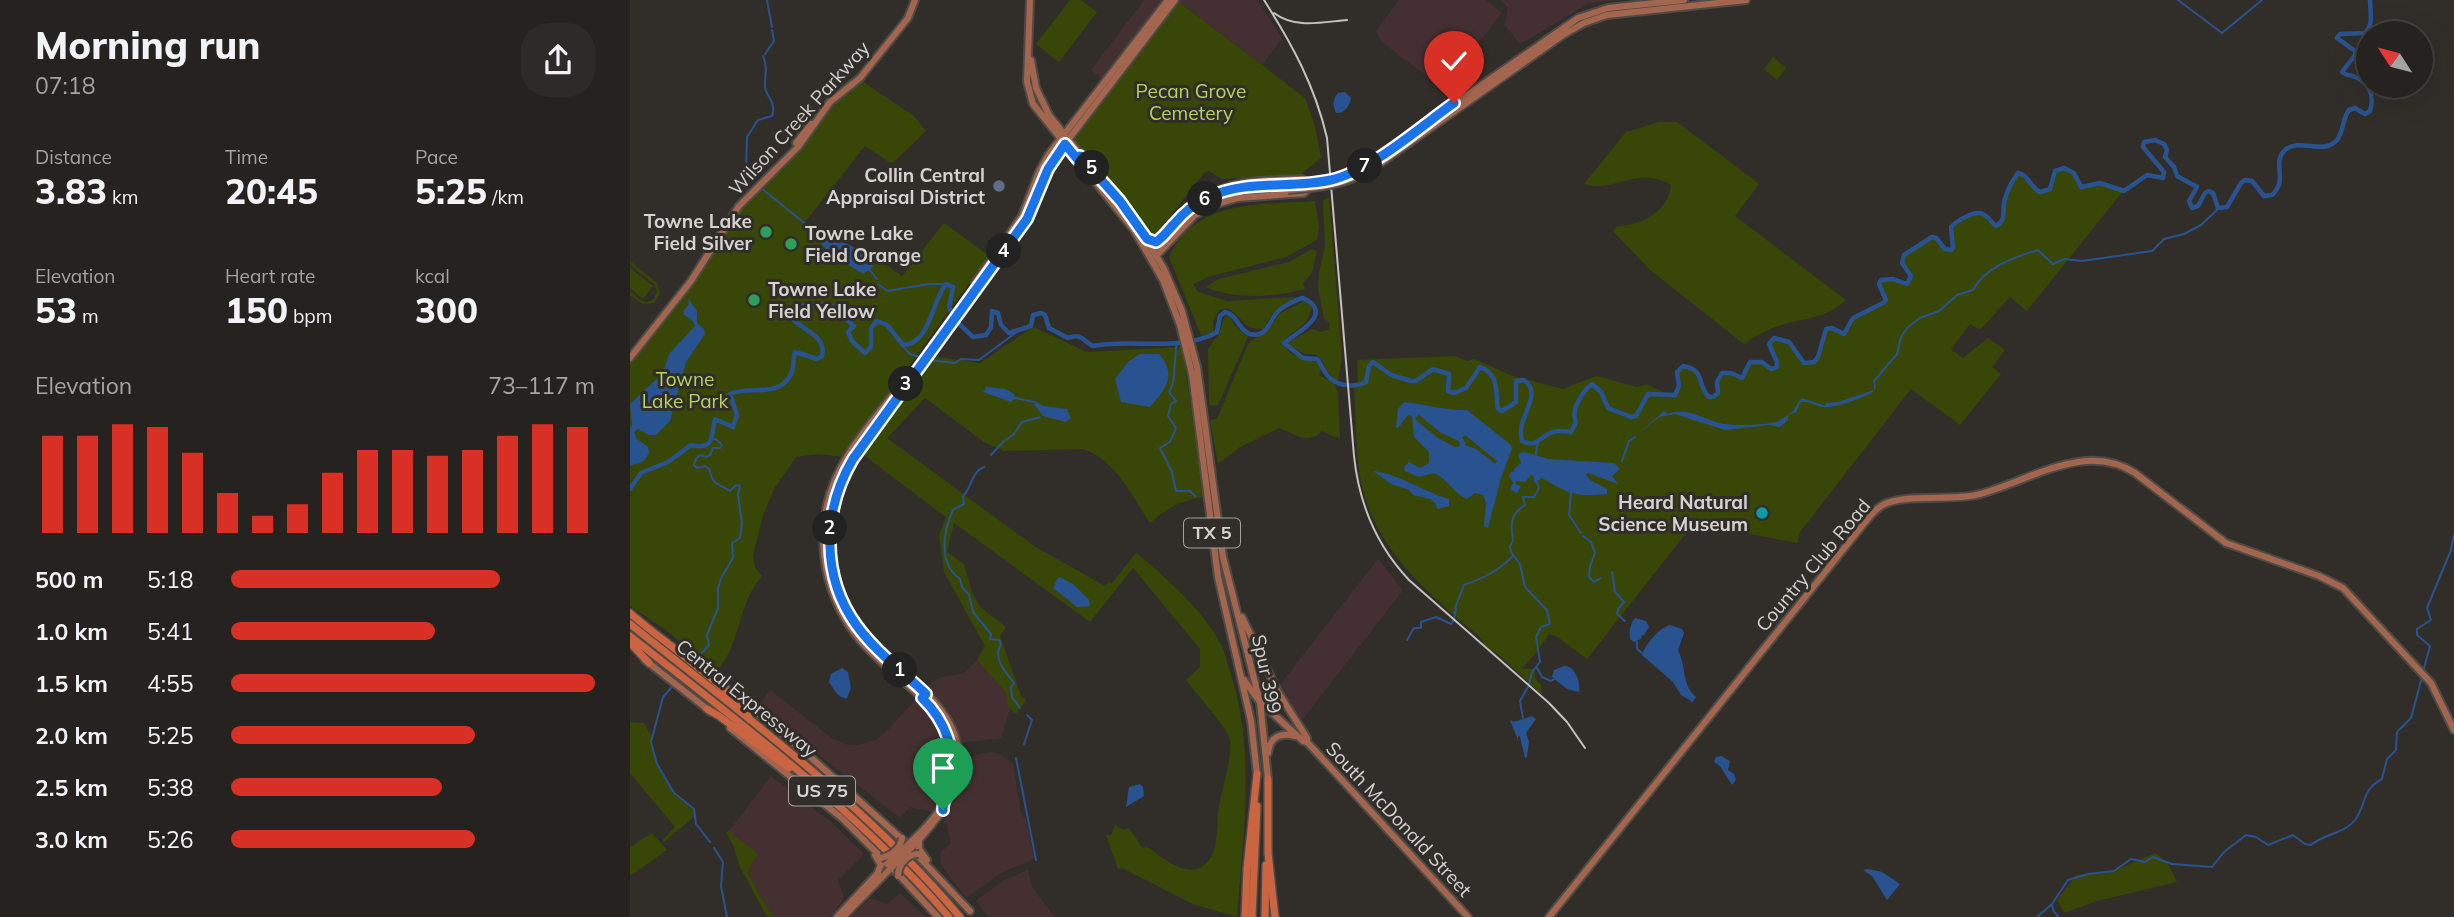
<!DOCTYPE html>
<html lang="en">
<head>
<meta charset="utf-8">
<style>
	:root { --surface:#252220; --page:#2d2a29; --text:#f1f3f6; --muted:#a3a4a5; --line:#423f3e; --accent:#d93025 }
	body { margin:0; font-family:Mulish,sans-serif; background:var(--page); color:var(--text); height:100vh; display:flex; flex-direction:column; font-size:26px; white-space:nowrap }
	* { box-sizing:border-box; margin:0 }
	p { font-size:23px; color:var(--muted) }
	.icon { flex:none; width:38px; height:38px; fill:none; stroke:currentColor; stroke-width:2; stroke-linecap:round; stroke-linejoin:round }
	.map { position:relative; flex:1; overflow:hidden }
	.sheet { display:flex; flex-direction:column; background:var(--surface); width:630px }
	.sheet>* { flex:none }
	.needle { width:46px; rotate:306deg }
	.tools { position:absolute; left:1726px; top:21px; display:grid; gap:14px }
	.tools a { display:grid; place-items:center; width:77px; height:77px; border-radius:50%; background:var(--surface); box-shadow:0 7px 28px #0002,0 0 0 2px var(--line); font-size:35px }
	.pin { position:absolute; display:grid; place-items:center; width:60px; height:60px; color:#fff; margin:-72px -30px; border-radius:50% 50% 50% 0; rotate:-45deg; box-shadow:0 0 7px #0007 }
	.pin .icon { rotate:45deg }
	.km { position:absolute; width:35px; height:35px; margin:-18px; border-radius:50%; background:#222; color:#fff; font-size:19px; line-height:35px; text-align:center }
	.round { display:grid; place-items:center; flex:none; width:74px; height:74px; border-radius:28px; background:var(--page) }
	.headline { display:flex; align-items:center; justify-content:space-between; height:119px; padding:0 35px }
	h1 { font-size:38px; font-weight:800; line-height:52px }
	.figures { display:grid; grid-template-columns:repeat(3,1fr); gap:10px; height:119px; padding:7px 35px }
	.figures div { display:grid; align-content:center }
	.figures b { font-size:35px; font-weight:800 }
	.figures small { font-size:19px; font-weight:400 }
	.figures p { font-size:19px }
	.chart { height:196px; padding:14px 35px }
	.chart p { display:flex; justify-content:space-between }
	.chart svg { width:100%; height:126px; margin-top:7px; stroke:var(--accent); stroke-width:6 }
	ul { padding:0 35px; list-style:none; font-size:23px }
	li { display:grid; grid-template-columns:112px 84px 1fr; align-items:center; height:52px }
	li i { height:18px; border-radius:9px; background:var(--accent) }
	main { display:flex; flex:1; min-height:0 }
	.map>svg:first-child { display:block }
	.commercial { fill:#443031 }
	.industrial { fill:#443033 }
	.green { fill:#384608 }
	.water { fill:#295390; fill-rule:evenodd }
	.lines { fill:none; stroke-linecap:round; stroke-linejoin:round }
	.stream { stroke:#295390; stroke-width:2 }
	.river { stroke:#295390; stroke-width:4.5 }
	.major-casing { stroke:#4e4b47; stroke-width:10 }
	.highway-casing { stroke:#4e4b47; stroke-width:10 }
	.major { stroke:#a4654f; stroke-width:6 }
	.highway { stroke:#ca6441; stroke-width:7 }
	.rail { stroke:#c4c2c0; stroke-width:2 }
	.major-bridge-casing { stroke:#4e4b47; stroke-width:10; stroke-linecap:butt }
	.major-bridge { stroke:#a4654f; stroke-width:6 }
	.route-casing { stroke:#fff; stroke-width:14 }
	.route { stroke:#1a73e8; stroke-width:9 }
	.service-dot { fill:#5c6f8a; stroke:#312e2a; stroke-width:2.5 }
	.leisure-dot { fill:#2e9e5b; stroke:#312e2a; stroke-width:2.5 }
	.culture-dot { fill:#0f9aa8; stroke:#312e2a; stroke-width:2.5 }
	.labels { text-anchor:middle; stroke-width:6; stroke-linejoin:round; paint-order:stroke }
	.shield { fill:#312e2a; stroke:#a4a29f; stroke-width:2 }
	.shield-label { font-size:18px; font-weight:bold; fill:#d5d3d1 }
	.park-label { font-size:19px; fill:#b5d365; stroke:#312e2a }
	.street-label { font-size:19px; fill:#d5d3d1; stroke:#312e2a }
	.poi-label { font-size:19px; font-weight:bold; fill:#d5d3d1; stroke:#312e2a; text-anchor:end }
</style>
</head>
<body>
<main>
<section class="sheet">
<div class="headline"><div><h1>Morning run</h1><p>07:18</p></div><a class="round"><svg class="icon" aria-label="share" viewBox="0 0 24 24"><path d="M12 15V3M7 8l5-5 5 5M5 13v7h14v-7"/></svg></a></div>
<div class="figures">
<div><p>Distance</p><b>3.83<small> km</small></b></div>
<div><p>Time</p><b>20:45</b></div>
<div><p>Pace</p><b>5:25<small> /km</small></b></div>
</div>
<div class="figures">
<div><p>Elevation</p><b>53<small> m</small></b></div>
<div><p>Heart rate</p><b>150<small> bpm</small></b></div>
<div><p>kcal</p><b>300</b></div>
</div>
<div class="chart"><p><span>Elevation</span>73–117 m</p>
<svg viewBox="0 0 160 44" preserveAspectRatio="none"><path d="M5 44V10M15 44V10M25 44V6M35 44V7M45 44V16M55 44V30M65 44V38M75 44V34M85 44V23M95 44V15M105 44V15M115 44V17M125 44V15M135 44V10M145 44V6M155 44V7"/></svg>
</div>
<ul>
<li><b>500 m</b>5:18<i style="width:74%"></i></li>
<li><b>1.0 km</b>5:41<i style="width:56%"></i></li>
<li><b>1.5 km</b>4:55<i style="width:100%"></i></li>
<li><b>2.0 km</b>5:25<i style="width:67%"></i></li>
<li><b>2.5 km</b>5:38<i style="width:58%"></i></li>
<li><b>3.0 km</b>5:26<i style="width:67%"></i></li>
</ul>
</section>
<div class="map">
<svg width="1824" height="917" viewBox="0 0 1824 917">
	<rect width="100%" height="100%" fill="#312e2a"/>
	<!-- commercial -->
	<path class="commercial" d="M514,0H536L474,80L461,70Z
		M347,660L376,693L380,709L371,738L331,743L314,708L295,688L308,678L334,673Z
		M140,690L203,739L218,745H227L246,740L254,734L287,698L305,719L317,745L318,776L309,802L301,812L280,807L270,818L127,707Z
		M360,752L369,754L383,763L391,814L396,820L404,859L371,873L336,898L311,865L310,853L321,843L317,825L313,822L329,788L332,758Z
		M141,776L200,821L234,854L208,880L214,898L200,917H143L118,874L121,864L99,831Z
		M398,870L401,885L424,917H359L346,901L374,880Z
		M270,893L296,917H220L241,898L257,904Z"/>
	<!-- industrial -->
	<path class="industrial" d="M550,0H627L652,38L632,65L549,2Z
		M769,0H856L872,13L812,88L751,41L746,31Z
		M870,0H983L958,4L890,44L875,25L878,7Z
		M748,559L773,590L672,720L649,686Z"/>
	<!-- green -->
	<path class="green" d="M440,0H451L467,12L429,62L406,44Z
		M549,2L675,98L685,126L691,158L670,175L664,176L592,179L579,171L574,173L524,237L516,231L500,207L443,141L446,133Z
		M1143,57L1156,68L1147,80L1134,69Z
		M232,81L284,116L296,131L264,162H259L235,146L175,222L232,251L245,261L246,258L272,276L314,223L359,256L213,457L188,454L166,457L144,489L134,512L123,555L125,568L132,576C106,606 112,643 86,672L37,631L0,606V361L114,203L167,151L201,106Z
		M170,109L181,118L168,133L157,125Z
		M1029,122H1047L1129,184L1105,216L1216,300C1196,319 1173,318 1148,326C1136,330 1125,337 1114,344L1020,270L983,231L987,226C1011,226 1039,211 1041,185C1007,165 983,194 954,184L996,132Z
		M1434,168L1444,173L1451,188L1470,184L1493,191L1397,311L1380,297L1350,330L1340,324L1321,349L1333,358L1358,338L1375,350L1362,367L1371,374L1330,425L1281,389L1170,532L1167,543L1064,523L957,659L926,636L919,634L910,648L892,669H905V678L911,685L912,695L869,655L852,644L853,640C801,595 746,553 731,482C725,451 726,417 724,386L728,385L727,360L825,356L837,361L844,359L883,376L933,389L966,376L1007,387L1016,384L1033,392V395L1045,396L1049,386L1048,369L1056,366L1068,373L1071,388L1079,398H1083L1088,393L1087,382L1092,374L1101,373L1112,378L1120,362H1131L1141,370L1147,367L1148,362L1139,344L1144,338L1159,342L1174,363L1184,362L1188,357L1196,329L1202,328L1214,334L1223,318L1253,303L1256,299L1250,284L1251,280L1263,279L1277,285L1281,276L1273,262L1274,255L1302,237L1306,238L1314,249L1321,250L1323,248L1322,228C1328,220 1342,213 1352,214L1363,225L1369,226L1374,219V203L1387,174L1390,173L1397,177L1405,190L1414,192L1423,187L1425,171Z
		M699,197L712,357L708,381C696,375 697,363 685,354H674L659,345V342L682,329L691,332L698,330L700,326L698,321L694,319L688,289L689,272L695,246L693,200Z
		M685,201L689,227L687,240L656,257L581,276L563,284L568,292L597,301L666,297L643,313L633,329C612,329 613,317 597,308L589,310L583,321L584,332L571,335L539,257C565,199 631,205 685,201Z
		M682,249L687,251L682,273L673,283L675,289C645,297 605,300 576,287L588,279L659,262Z
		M0,261L27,283L30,294L24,303L13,304L0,295V291C8,298 14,306 24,299L27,291L24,284L0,265Z
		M0,268L23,286L13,299L0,288Z
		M676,300L682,307C677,329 665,328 652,342C657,354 672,360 684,360L692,368L689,375L704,383L708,393L710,439L692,431C677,446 666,434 649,428L610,447L588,464L580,420L587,419L618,344L641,327L649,314Z
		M600,316L604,325L618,337L588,405L583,406L579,404L578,349L590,332L594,317Z
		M403,327L457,352L552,347L574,497C551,500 537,508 520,523C502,496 486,460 453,449L374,451L354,442L295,398L257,438L404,546L475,586L479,582L482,583L506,553L509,555C539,581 569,606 589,641C594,648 596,658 598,666C627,747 613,834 607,917L563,904L492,868L488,869L476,835H481L485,825L494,830L498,828C505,834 507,842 513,848L517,847C538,862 570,888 584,850C589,835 586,816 590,801C593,786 604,750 599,737C596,727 564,691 556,680L570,667V649L503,568L460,622L324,523L317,552L334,564L342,592L350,607L376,627L370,636L391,696L396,700L386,714L378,707L376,693L347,660L355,646L314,572L309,535L316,517L231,453L301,356L350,363Z
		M0,722L14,723L21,735L27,766L44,794L65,812V816L34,842L32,840L45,827L0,773Z
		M99,831L128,854L121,864L118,874L143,917H137L109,865L104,847L96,832Z
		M22,833L37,850L0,876V847Z
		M1525,853L1537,862L1547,882L1467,901L1434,913L1427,900L1446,875L1484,871Z"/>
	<!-- water -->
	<path class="water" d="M715,92L721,98C720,106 714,114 706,113C703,105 702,100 708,93Z
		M178,225L231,251L239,257L238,261L243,265L242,268L233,274L199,253L189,241L178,235Z
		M58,298L67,311V323L74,329L75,334L56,362L40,421L26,435H19L8,429L4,432L6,438L18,447L19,453L14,461L0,466V428L2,425L0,404L33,373L39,354L65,326L63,321L53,314L54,310L59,304Z
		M510,354H529C548,376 535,389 520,407L491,402L485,379L498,362Z
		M1244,380L1246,387L1243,392C1230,399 1206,408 1193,407C1185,406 1180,401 1171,402L1166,412L1158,415V420L1150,427L1140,425L1095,430L1045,414L1029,417L1005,437L1034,411L1038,414C1056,407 1069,417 1086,422C1100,427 1133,425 1147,422C1149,421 1159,414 1163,411C1167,407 1167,402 1172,398L1196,406L1195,403L1208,402L1244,390Z
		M356,387L376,389L384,394L385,398L381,402L353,392Z
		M406,402L414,406L437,409L441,418L436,422L413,416L404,404Z
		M774,402C796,404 815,411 837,410L881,445L882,449L871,478L858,528L854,526L856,503L853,495L845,493L837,499C823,493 819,480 804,473L789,477L775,471L774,467L779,462L790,468L799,463V452L784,437L782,416L778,415L768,428L766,427L768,409ZM789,415L811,433L829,441L830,446L825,447L808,438L788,422L785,418ZM835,435L867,461L865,464L846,449L835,445L836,443L832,438Z
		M894,452L918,459L984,463L990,469L982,476L988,484L958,473L956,475L960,480L977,489V494C944,497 939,494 912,478L904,483V476L901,475L895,482L886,481V484L891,486L887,493L880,490L883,483L879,476L881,472L886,471L883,470L891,463L888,454Z
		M743,471C769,474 794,492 819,499V506L807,509L806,504L800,499L783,495L779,490L761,484Z
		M430,577L443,584L459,600L460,606L447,607L423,588L427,579Z
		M1005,618L1016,621L1019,627L1014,635H1012L1011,639L1004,642L1000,639C999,631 1000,624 1005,618Z
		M1040,625L1052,629L1054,633L1048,650C1056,666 1052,686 1066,697L1062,703L1061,701L1051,695L1043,682L1012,655C1015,645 1029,628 1040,625Z
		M934,666C945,666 951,682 949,692L937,689L922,677L924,670Z
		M212,668L218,672L221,688L217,698C208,699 204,689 199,682L201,674Z
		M902,716L906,719L896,733L899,742L897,757L895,758L890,737L888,736V740L880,720L884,722Z
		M1091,756L1100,761L1098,770L1104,774L1106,780L1102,785L1090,766L1084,762L1086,757Z
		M510,784L513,787L514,796L496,807L499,787Z
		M1238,869L1252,872L1270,884L1257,900L1242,876L1233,870Z"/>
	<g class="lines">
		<!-- stream -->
		<path class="stream" d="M137,0L142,27
			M1548,0L1592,33L1632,0
			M135,54L144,41L142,30
			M123,180L116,171L117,137L128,120L142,116C147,99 134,97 135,84C135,71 138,70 133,56
			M131,188L178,226
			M239,269L247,279
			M248,284L257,291L299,284H316
			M270,343L280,354L295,359
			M547,343C544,357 546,383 539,392L546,401L541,404L538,416L546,428L540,442L530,448L542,472L546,491H560L565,496
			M300,360L325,363L331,359L349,360L388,331
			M1244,381L1267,354L1271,337L1278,327L1290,318L1309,311L1327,295L1343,290C1355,267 1385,257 1408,250L1423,264L1434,259L1452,261L1522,251L1534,239L1554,234L1571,225L1589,208
			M385,398L404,402
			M376,440L384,434L392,422L410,417
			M361,455L374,441
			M905,458L908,442
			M992,461L999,441L1005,437
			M941,493L939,515L951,533
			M324,509L334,504L333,496C342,488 341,472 354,467
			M323,510C313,532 308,563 330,579L332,587L339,595L343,612L361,634L360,639L369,640L371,644C362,659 376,672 384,683L381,687L382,697L390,708
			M882,531C880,519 885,511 895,505L893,497H904L909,488L906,480
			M882,533L883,541L880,546L881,552L890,564L895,587L917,610L920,624L911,627L906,637L910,662L902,672L899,684
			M953,536L961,542L965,553L960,566L959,577L964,582L971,578
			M982,572L985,592L994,602L988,609L987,614L995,621
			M825,608L834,585C854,578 868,571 883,556
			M824,619L826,609
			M777,640L784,628H791V622L806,617L821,624L823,621
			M1007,642V649L1012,653
			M64,661L79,645L77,635L88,608V589L91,578L103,558L102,543L110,538L112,523L108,495L110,486L106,485L100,491C87,482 84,487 79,469L75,466L67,468L64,465L66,459L70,455L76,457L80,455L83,448H90L92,445L86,439H83
			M907,668L912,677L921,681L924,679
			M1793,672L1800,646L1787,635V629L1801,620L1797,608L1821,550L1824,535
			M49,679L33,697L21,742L27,764L44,793L64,809L66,824L80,842
			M893,718L890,701L898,687
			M394,744L402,720L397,715
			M386,758L406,860
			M84,848L93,862L91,886L97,917
			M1422,905L1424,912L1429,917
			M1407,917L1422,904L1438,880L1458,874L1484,871L1501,859L1515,862L1523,857L1542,864L1582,867L1594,852L1616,835L1626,837L1638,845L1663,835L1675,844L1681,845C1694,834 1715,833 1725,820C1737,804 1731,790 1752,779L1757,759L1766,750L1767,732L1781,718L1792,677"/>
		<!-- river -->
		<path class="river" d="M0,489L11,473L38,462L61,445C85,451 81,435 85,419L103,427L107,415L100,394C120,385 149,399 161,374C164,367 163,359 165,352L187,359L192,356C197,335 172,331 161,317L168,307C183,302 202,304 216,312L218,321L224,326L218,332L222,341L235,353L241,347V328L247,321L257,325L273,345C300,344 302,301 316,284L323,287L319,307L326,321L343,337L356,335L361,327L362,311L368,313L371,325L379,333L401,326L403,315L411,313L415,315L419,328L438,338C452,333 452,340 463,346C503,338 550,353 587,332L590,316L595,312C608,315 608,330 620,334C635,338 639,324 645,315C649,308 665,300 673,298C706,314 666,333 654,343L673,358L687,359C692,365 695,375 701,379C711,387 726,387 736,382L739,366L743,362L761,375L781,381H786L803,369L819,374L818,391L824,393L836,388L850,367C870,374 865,392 868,409L872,411L886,402V381L894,380C915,395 885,417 892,441C908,449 910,435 923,432C929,430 935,431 941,432L946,422C940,410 953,391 962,384L971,392L978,408L1001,417L1006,416L1018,394L1045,395L1049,386L1047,372L1053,366C1076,370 1066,384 1079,397H1083L1088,393L1087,382L1092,373H1101L1112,378L1120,362H1132L1141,369L1147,367V362L1139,344L1144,338L1159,342L1174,363L1184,362L1188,357L1196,329L1202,328L1214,334L1223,318L1253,303L1256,300L1249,284L1251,280L1263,279L1277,284L1281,276L1272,263L1274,255L1302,237L1306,238L1315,249L1321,250L1323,248L1321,227C1327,221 1344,210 1353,214C1358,216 1362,223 1366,226C1378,219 1371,211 1375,199C1377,191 1383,180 1388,173C1399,175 1400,187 1410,192L1420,189L1425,171L1434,168L1444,173L1451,187L1470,183L1494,191L1517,175L1533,178L1534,172L1513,147L1514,142L1525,140L1534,144L1537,150L1535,157L1544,167L1547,176L1567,187L1559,201L1562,208L1568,206L1575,193L1579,191L1583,193L1588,208L1597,207L1611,183L1615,180L1622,181L1634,196L1642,195C1659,180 1641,163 1655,150C1670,137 1693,156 1707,140C1714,131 1712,119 1719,110L1725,108L1735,114L1740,111C1745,95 1739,82 1723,76C1719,75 1715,75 1712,72L1725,55V51L1707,38L1710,34L1735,33C1744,24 1740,12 1740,0"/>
		<!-- major casing -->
		<g class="major-casing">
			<path id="major" d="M400,0L397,82L403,104L504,230L533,280L550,325L562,374L588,577L621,721L627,774
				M401,60L406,88L419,115L511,230L534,269L552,311L567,367L593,557L630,702L638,779
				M166,143L181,124
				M741,162L948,18L978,8L1054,0
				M745,167L933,35L954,23L977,15L1116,0
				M562,217L583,205L607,198L674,193L678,189V183L672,179C639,181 602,178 575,199
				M523,250L549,218L577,198
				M526,256L564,216
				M345,283L392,216L409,172L419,154L538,0
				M0,358L61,281L109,206L168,147L200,102L230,78L278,18L285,0
				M268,388C243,421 212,454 200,494C184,545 197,599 229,639C250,664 277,682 299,705C322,730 331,773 313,804C305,819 291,832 279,844
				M612,617L648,692L677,738V742
				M15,660L81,712
				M614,680L630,702L673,741L677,742L838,917
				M94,686L176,753L274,841
				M100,728L213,819L269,875L308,917
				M638,753C640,737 650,732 665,736
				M289,840V849L297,860
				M282,847C329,799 352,750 298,695C276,674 251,656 232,632C212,607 200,575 199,543C199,511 209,480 227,453L395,223L404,206L415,173L425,157L545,0
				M284,852L340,911
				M245,855L251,865L247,874
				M207,917L248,873
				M213,917L261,868
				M919,917L1236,521C1240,516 1245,510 1251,506C1272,493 1320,501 1346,495C1397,483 1454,440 1505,473L1596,543L1689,576L1713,588L1801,683L1824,730"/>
		</g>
		<!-- highway casing -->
		<g class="highway-casing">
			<path id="highway" d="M0,613C23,634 113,697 120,720
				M0,624C115,716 235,804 330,917
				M0,636C111,724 226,809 319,917
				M0,643L19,663
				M77,709L89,716L159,768
				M638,779V853L645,917
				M615,917L617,868L627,774
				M622,917L627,806
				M635,917L636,865"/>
		</g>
		<!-- major -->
		<use href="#major" class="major"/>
		<!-- highway -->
		<use href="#highway" class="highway"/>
		<!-- rail -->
		<path class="rail" d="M634,0C662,44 685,86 697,138L724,456C729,504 746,545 779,580L919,703L937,722L955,748
			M644,13C665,29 692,22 717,20"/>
		<!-- major-bridge casing -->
		<g class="major-bridge-casing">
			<path id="major-bridge" d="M658,184L708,178L741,162
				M658,190C690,188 717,185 745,167
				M278,851L282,847
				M251,858C261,856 271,848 272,838
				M257,864L279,844
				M261,868L274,855
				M268,876C268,865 278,853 289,854"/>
		</g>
		<!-- major-bridge -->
		<use href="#major-bridge" class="major-bridge"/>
	</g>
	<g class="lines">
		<!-- route casing -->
		<g class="route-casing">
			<path id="route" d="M313,810C312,803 318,793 320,785C327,752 316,721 292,698L296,694C273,672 246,652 227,626C191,577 192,511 223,459L397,219L418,169L435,144L448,160L450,156L490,201L517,239L526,242C534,237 538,230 545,223C554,212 566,203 579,197C617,179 661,189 701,180C741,171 790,127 824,103"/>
		</g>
		<!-- route -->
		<use href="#route" class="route"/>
	</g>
	<!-- markers -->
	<circle class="service-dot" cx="369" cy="186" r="7"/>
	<g class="leisure-dot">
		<circle cx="136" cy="232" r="7"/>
		<circle cx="161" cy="244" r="7"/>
		<circle cx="124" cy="300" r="7"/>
	</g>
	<circle class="culture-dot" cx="1132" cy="513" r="7"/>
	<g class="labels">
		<!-- shield labels -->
		<g class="shield">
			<rect x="554" y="518.5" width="56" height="29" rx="5"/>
			<rect x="159" y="776.5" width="66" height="29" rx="5"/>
		</g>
		<g class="shield-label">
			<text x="582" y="539">TX 5</text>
			<text x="192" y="797">US 75</text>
		</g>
		<!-- park labels -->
		<g class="park-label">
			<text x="561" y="98">Pecan Grove<tspan x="561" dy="22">Cemetery</tspan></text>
			<text x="55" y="386">Towne<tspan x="55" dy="22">Lake Park</tspan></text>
		</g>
		<!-- street labels -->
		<g class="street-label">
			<text transform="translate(169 118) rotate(-48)" y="7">Wilson Creek Parkway</text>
			<text transform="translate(1183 565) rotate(-50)" y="7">Country Club Road</text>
			<text transform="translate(637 674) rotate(78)" y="7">Spur 399</text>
			<text transform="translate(117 698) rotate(39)" y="7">Central Expressway</text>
			<text transform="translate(769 819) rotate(47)" y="7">South McDonald Street</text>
		</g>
		<!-- poi labels -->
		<g class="poi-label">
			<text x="355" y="182">Collin Central<tspan x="355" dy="22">Appraisal District</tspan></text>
			<text x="122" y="228">Towne Lake<tspan x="122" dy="22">Field Silver</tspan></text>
			<text x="175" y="240" text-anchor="start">Towne Lake<tspan x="175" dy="22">Field Orange</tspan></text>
			<text x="138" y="296" text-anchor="start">Towne Lake<tspan x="138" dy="22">Field Yellow</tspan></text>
			<text x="1118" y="509">Heard Natural<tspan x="1118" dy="22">Science Museum</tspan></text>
		</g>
	</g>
</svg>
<div class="tools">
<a><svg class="needle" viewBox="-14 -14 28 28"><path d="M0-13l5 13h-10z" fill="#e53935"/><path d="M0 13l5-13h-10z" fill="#a3a4a5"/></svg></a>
</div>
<div class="pin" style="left:313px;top:810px;background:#1e9e55"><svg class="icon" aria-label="arrive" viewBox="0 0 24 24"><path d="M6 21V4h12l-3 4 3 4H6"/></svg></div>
<div class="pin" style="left:824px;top:103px;background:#d93025"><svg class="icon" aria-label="check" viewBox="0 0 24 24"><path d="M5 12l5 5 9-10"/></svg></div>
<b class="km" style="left:270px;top:670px">1</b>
<b class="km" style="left:200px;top:528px">2</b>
<b class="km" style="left:276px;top:384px">3</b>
<b class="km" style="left:374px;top:251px">4</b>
<b class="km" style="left:462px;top:168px">5</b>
<b class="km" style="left:575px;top:199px">6</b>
<b class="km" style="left:735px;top:166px">7</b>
</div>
</main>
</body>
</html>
